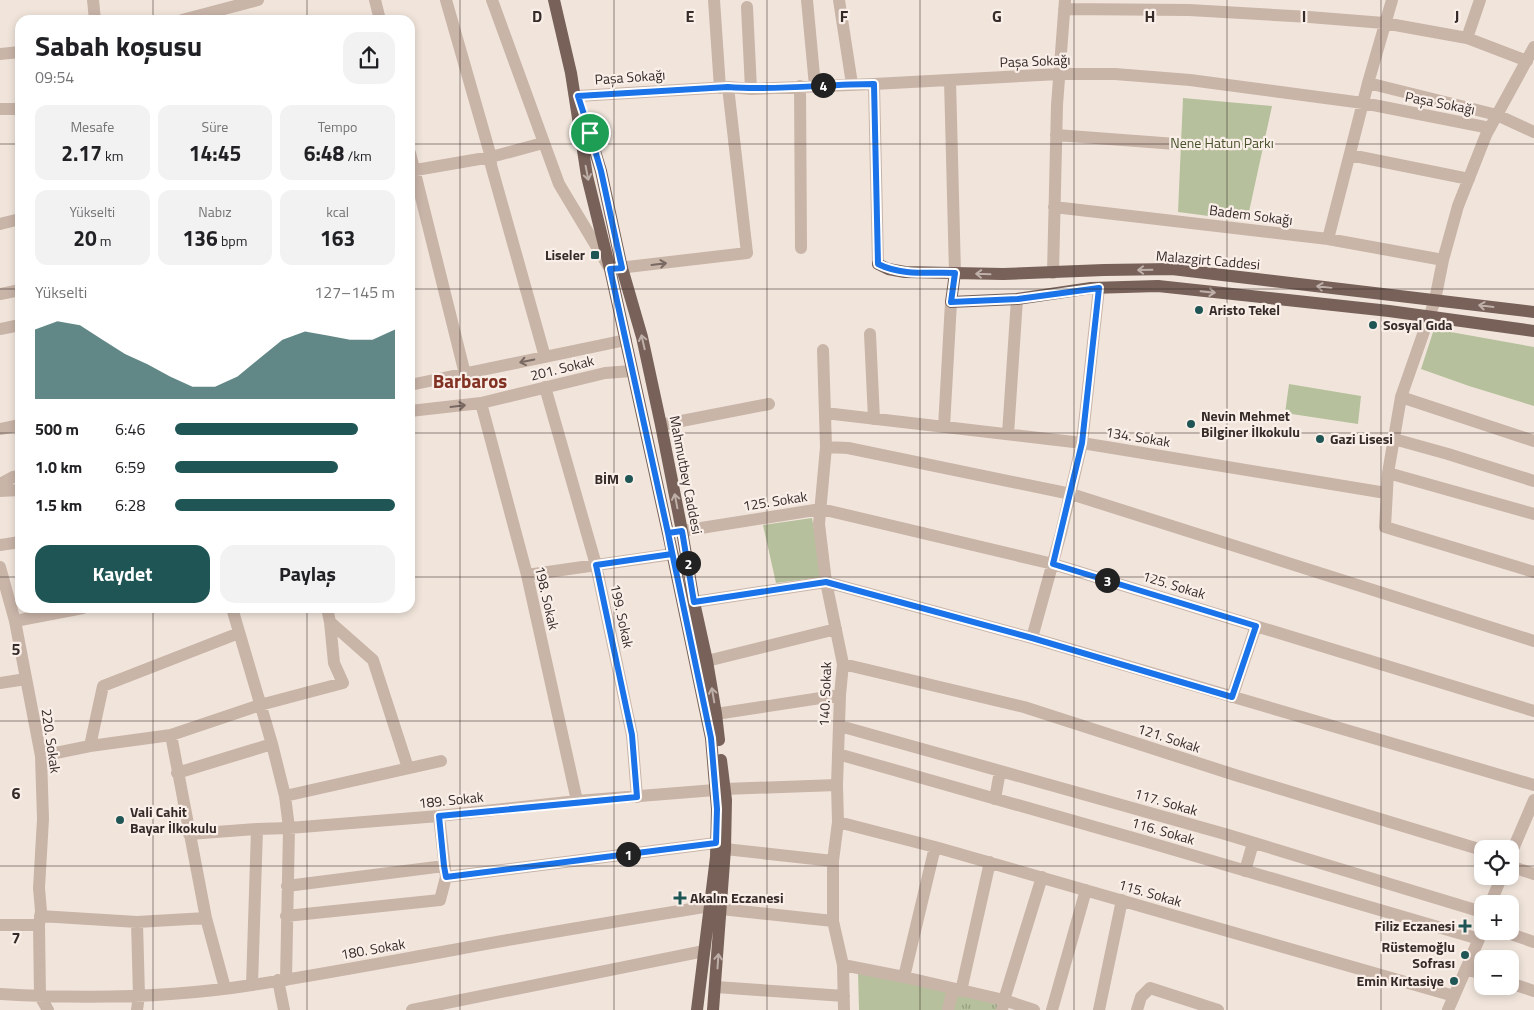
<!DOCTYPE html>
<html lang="tr">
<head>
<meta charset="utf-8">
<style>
	:root { --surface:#fff; --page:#f2f2f2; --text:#202124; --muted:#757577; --accent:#1f5655 }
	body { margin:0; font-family:"Titillium Web",sans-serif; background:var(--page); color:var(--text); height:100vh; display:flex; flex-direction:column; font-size:19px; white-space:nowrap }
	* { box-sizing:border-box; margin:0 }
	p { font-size:16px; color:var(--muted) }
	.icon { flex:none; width:28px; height:28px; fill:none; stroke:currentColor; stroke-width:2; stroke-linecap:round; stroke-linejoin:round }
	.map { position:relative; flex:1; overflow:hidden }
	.details { position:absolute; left:15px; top:15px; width:400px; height:598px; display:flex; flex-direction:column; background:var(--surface); border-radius:15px; box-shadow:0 2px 8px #0003 }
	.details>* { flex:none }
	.controls { position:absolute; left:1474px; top:840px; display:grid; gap:10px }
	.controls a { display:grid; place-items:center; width:45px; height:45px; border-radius:10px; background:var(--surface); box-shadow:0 2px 8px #0003; font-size:25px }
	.pin { position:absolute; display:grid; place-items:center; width:42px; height:42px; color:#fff; margin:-21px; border:2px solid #fff; border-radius:50%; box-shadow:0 1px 5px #0007 }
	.km { position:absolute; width:25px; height:25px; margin:-12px; border-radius:50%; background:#222; color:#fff; font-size:14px; line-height:25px; text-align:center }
	.round { display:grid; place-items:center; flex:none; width:52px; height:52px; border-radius:15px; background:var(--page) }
	.summary { display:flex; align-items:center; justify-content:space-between; height:85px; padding:0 20px }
	h1 { font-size:28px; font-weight:700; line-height:38px }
	.metrics { display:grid; grid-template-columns:repeat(3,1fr); gap:8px; height:85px; padding:5px 20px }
	.metrics div { display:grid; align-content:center; border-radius:12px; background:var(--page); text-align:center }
	.metrics b { font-size:21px; font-weight:700 }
	.metrics small { font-size:14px; font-weight:400 }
	.metrics p { font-size:14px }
	.chart { height:140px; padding:10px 20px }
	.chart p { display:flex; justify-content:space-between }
	.chart svg { width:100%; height:90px; margin-top:5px; fill:var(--accent); opacity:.7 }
	.cta { display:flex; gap:10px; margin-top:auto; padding:10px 20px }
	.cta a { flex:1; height:58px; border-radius:15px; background:var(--accent); color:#fff; font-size:20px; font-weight:700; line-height:58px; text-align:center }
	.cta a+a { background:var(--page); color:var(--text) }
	ul { padding:0 20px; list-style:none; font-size:16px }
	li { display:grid; grid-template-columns:80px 60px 1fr; align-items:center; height:38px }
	li i { height:12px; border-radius:6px; background:var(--accent) }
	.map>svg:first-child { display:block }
	.grass { fill:url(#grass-tufts) }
	.park { fill:#b6c09c }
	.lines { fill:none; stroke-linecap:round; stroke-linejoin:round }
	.minor { stroke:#c9b4a8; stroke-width:12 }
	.major { stroke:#776159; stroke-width:12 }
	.oneway { stroke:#beafa8 }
	.oneway2 { stroke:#786962 }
	.route-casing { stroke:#fff; stroke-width:10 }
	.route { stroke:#1a73e8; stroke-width:6 }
	.grid { fill:none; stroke:#362b28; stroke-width:1; stroke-opacity:0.55 }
	.poi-dot { fill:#1f5655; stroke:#f9efe8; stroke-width:2 }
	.labels { text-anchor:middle; stroke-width:4.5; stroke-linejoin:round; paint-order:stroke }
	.street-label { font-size:14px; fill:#362b28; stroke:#f9efe8 }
	.park-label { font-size:14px; fill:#48532c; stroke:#f9efe8 }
	.poi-label { font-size:14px; font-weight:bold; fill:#362b28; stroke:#f9efe8; text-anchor:start }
	.district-label { font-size:19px; font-weight:bold; fill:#823223; stroke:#f9efe8 }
	.grid-label { font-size:16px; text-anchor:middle; font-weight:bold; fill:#362b28; stroke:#f9efe8; stroke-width:4.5; stroke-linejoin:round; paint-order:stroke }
</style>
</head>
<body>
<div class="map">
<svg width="1534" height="1010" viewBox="0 0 1534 1010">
	<defs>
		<pattern id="grass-tufts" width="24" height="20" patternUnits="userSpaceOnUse" patternTransform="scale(1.25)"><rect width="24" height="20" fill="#b6c09c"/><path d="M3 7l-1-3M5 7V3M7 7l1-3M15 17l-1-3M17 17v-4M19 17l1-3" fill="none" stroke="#959c7f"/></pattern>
	</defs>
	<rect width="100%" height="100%" fill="#f1e5db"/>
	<!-- grass -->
	<path class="grass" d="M955,995L1000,1002L998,1010H952Z"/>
	<!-- park -->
	<path class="park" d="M1183,98L1272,106L1247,221L1178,212Z
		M1434,329L1534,347V406L1469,386L1421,369Z
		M1289,384L1361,396L1358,424L1285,413Z
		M812,518L822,577L776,583L763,525Z
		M858,972L947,991L943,1010H859Z"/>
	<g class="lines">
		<!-- minor -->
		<path class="minor" d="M93,0L95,20
			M375,0L380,20
			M446,0L491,157V165L545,357
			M492,0L559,184L610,269L747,253L728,87
			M714,0L720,88
			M807,0L815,86
			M839,0L852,84
			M747,7L751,89
			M1064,9L1189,10L1309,17L1384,23L1467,38L1527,61
			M182,20L258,0
			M1467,38L1480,0
			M1534,47L1486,135L1458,206L1443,260L1435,300L1401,397L1388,473L1385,527L1534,572
			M0,54L20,52
			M950,80L955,273
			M1368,83L1497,115L1534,132
			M874,84L878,264
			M800,86L801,248
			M578,96L728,87L751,89L874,84L1059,74H1115L1190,80L1363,103L1490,128
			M0,109H20
			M1056,135L1176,144
			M410,153L465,374
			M1350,155L1469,179
			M410,171L491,157L543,143
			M1054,207L1328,239L1443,260
			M0,224L20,219
			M1328,239L1368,83L1392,0
			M1053,273L1057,105L1065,0
			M0,294L20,290
			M0,329L20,325
			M870,334L874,419
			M823,350L826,447L819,524L826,582L843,664L840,695L837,785L838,822L833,861V921L843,965L844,1010
			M410,385L626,340
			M545,387L596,565L632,735L637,797
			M1401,397L1534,441
			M481,403L527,575L577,801
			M410,411L481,403L605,373L632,371
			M825,413L1082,443L1386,493
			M661,425L769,404
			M944,427L951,302
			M0,429L20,425
			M1008,434L1017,299
			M1394,439L1448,454L1534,481
			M826,447L848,448L1071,494L1534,641
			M1388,473L1534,514
			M0,484L13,477L20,476
			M0,491L20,490
			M682,531L821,509L1053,564L1534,711
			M0,545L20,542
			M0,567L15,621L41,756L43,819L39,888L41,911L39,925L40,996L48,1010
			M527,575L673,554
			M694,602L826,582L1032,638L1534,785
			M232,608L272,744L285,796L289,828L286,980
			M327,608L330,622L373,660L408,768
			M15,621L83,608
			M1032,638L1061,533L1082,443L1099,288
			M707,661L836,629
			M843,664L1024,707L1235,775L1482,850
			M0,683L26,679
			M1232,697L1256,626
			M716,714L840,695
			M840,726L1225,834L1482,912
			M171,735L206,918L225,988
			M90,746L103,686L239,633
			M838,754L1144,841L1479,939
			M41,756L90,746L171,735L260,705L343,683L334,663L330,622
			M177,773L272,744
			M724,789L837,785
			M285,796L441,761
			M995,799L1000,771
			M838,822L935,847L1454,996
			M189,834L257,829L289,828L439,816L577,801L715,790
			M725,849L833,861
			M1510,856L1534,800
			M1510,866L1534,874
			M1245,871L1253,843
			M446,877L716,843
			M287,886L444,866
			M1490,904L1502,876
			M721,909L833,921
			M40,916L137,922L206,918
			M286,916L440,900L446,877L439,816
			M137,922L139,996L137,1010
			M0,925H39
			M1502,931L1534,942
			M843,965L904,977L1004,1000L1034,1010
			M1466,969L1482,974
			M904,977L935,847
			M278,980L284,1010
			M1510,983L1534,991
			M252,985L257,829
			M716,987L844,996
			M961,991L990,862
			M0,994C84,999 169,998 252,985C319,975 386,962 453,950C538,934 624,920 710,906
			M412,1010L704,951
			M948,1010L953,989
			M1002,1010L1004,1000L1042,877
			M1052,1010L1086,890
			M1099,1010L1122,900
			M1137,1010L1141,997L1150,988L1218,1010
			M1448,1010L1479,939L1482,925"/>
		<!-- major -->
		<path class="major" d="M554,0L571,73L587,176L610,269L668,533L711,738L717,809L716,857L697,1010
			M584,116L601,171L622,268L642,337L661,425L682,531L694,602L707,661L716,714L719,740
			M878,264L888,269L905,272L1003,274L1104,270L1172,269L1534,312
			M955,273L951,302L1017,299L1091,288L1158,286L1389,311L1534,331
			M713,1010L725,849L726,800L721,760"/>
	</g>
	<!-- one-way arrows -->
	<defs><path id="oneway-shaft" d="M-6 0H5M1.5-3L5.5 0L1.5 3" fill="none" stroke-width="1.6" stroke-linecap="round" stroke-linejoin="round" transform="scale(1.25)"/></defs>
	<g class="oneway">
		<use href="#oneway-shaft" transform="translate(587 173) rotate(79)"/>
		<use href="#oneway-shaft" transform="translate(1145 270) rotate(179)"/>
		<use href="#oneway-shaft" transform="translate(983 274) rotate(-178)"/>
		<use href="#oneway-shaft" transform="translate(1324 287) rotate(-173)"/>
		<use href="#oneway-shaft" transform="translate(1208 292) rotate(6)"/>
		<use href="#oneway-shaft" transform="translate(1486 306) rotate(-173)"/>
		<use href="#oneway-shaft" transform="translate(643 342) rotate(-103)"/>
		<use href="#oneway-shaft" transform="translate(676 501) rotate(-101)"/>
		<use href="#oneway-shaft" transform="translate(713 695) rotate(-100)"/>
		<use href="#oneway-shaft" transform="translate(718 961) rotate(-86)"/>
	</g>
	<g class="oneway2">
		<use href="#oneway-shaft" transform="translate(659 264) rotate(-7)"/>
		<use href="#oneway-shaft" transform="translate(527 361) rotate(168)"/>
		<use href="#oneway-shaft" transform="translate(458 406) rotate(-7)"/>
	</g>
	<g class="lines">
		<!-- route casing -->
		<g class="route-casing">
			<path id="route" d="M590,133L601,171L622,268L610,269L668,533L711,738L717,809L716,843L446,877L444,866L439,816L637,797L632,735L596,565L672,554L668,533L682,531L694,602L826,582L1032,638L1232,697L1256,626L1053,564L1082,443L1099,288L1018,299L951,302L955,273C930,272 902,276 878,264L874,84C825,84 776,91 728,87L578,96L590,133"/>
		</g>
		<!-- route -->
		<use href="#route" class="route"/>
	</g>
	<!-- grid -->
	<path class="grid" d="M153,0V20M307,0V20M460,0V1010M614,0V1010M767,0V1010M920,0V1010M1074,0V1010M1227,0V1010M1381,0V1010M0,144H20M410,144H1534M0,289H20M410,289H1534M0,433H20M410,433H1534M0,577H20M410,577H1534M153,608V1010M307,608V1010M0,721H1534M0,866H1482M1510,866H1534"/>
	<!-- markers -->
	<g class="poi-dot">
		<rect x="590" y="250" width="10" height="10" rx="2.5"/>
		<circle cx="1199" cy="310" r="5"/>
		<circle cx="1373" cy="325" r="5"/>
		<circle cx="1191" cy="424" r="5"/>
		<circle cx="1320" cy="439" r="5"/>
		<circle cx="629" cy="479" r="5"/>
		<circle cx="120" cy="820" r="5"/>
		<path d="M677.5 890.5h5v5h5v5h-5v5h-5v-5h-5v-5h5z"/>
		<path d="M1462.5 918.5h5v5h5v5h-5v5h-5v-5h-5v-5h5z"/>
		<circle cx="1465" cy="955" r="5"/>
		<circle cx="1454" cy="981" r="5"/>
	</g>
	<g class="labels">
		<!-- street labels -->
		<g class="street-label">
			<text transform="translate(1035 61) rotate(-2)" y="5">Paşa Sokağı</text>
			<text transform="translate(630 77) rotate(-4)" y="5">Paşa Sokağı</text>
			<text transform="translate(1440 103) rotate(11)" y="5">Paşa Sokağı</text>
			<text transform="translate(1251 215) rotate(7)" y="5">Badem Sokağı</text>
			<text transform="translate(1208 260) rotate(5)" y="5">Malazgirt Caddesi</text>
			<text transform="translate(562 368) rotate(-14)" y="5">201. Sokak</text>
			<text transform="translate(1138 437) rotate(9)" y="5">134. Sokak</text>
			<text transform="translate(686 475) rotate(79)" y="5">Mahmutbey Caddesi</text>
			<text transform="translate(775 501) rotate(-9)" y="5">125. Sokak</text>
			<text transform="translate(1174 585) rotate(17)" y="5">125. Sokak</text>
			<text transform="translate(547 598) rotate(77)" y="5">198. Sokak</text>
			<text transform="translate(622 616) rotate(78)" y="5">199. Sokak</text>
			<text transform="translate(825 694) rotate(-88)" y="5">140. Sokak</text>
			<text transform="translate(1169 738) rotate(18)" y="5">121. Sokak</text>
			<text transform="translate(51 741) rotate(82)" y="5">220. Sokak</text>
			<text transform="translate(451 800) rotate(-6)" y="5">189. Sokak</text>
			<text transform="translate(1166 802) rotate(16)" y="5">117. Sokak</text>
			<text transform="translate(1163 831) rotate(16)" y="5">116. Sokak</text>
			<text transform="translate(1150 893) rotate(16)" y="5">115. Sokak</text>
			<text transform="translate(373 949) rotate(-10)" y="5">180. Sokak</text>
		</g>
		<!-- park labels -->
		<g class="park-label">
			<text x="1222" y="148">Nene Hatun Parkı</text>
		</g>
		<!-- poi labels -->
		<g class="poi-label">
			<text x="585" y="260" text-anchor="end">Liseler</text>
			<text x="1209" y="315">Aristo Tekel</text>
			<text x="1383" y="330">Sosyal Gıda</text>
			<text x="1201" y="421">Nevin Mehmet<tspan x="1201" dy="16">Bilginer İlkokulu</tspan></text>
			<text x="1330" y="444">Gazi Lisesi</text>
			<text x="619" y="484" text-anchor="end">BİM</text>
			<text x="130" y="817">Vali Cahit<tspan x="130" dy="16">Bayar İlkokulu</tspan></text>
			<text x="690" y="903">Akalın Eczanesi</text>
			<text x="1455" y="931" text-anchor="end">Filiz Eczanesi</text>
			<text x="1455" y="952" text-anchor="end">Rüstemoğlu<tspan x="1455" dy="16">Sofrası</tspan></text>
			<text x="1444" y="986" text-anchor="end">Emin Kırtasiye</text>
		</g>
		<!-- district labels -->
		<g class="district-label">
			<text x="470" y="388">Barbaros</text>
		</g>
	</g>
	<g class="grid-label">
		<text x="537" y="22">D</text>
		<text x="690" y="22">E</text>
		<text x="844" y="22">F</text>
		<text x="997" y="22">G</text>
		<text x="1150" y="22">H</text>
		<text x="1304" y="22">I</text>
		<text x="1457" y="22">J</text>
		<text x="16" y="655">5</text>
		<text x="16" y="799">6</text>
		<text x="16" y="944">7</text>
	</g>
</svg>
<div class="controls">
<a><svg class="icon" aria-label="locate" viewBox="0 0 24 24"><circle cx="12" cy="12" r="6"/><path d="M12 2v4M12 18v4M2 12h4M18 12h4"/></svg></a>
<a>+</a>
<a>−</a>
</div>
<div class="pin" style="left:590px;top:133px;background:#1e9e55"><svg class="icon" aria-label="arrive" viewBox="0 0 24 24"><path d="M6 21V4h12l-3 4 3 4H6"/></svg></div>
<b class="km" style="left:628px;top:854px">1</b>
<b class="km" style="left:688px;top:563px">2</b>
<b class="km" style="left:1107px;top:580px">3</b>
<b class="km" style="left:823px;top:85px">4</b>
<section class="details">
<div class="summary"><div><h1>Sabah koşusu</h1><p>09:54</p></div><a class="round"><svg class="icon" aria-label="share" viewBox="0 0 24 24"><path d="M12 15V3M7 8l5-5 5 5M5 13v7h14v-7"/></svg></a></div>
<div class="metrics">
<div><p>Mesafe</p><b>2.17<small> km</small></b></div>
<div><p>Süre</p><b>14:45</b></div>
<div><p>Tempo</p><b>6:48<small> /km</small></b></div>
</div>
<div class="metrics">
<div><p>Yükselti</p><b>20<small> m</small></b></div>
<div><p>Nabız</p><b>136<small> bpm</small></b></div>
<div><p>kcal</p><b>163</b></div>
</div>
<div class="chart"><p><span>Yükselti</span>127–145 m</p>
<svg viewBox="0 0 160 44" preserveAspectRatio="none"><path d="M0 44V10L10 6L20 8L30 15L40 22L50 27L60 33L70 38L80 38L90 33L100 24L110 15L120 11L130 13L140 15L150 15L160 10V44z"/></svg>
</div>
<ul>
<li><b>500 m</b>6:46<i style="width:83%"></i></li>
<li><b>1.0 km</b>6:59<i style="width:74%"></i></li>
<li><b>1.5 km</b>6:28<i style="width:100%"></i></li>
</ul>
<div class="cta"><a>Kaydet</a><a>Paylaş</a></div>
</section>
</div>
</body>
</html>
